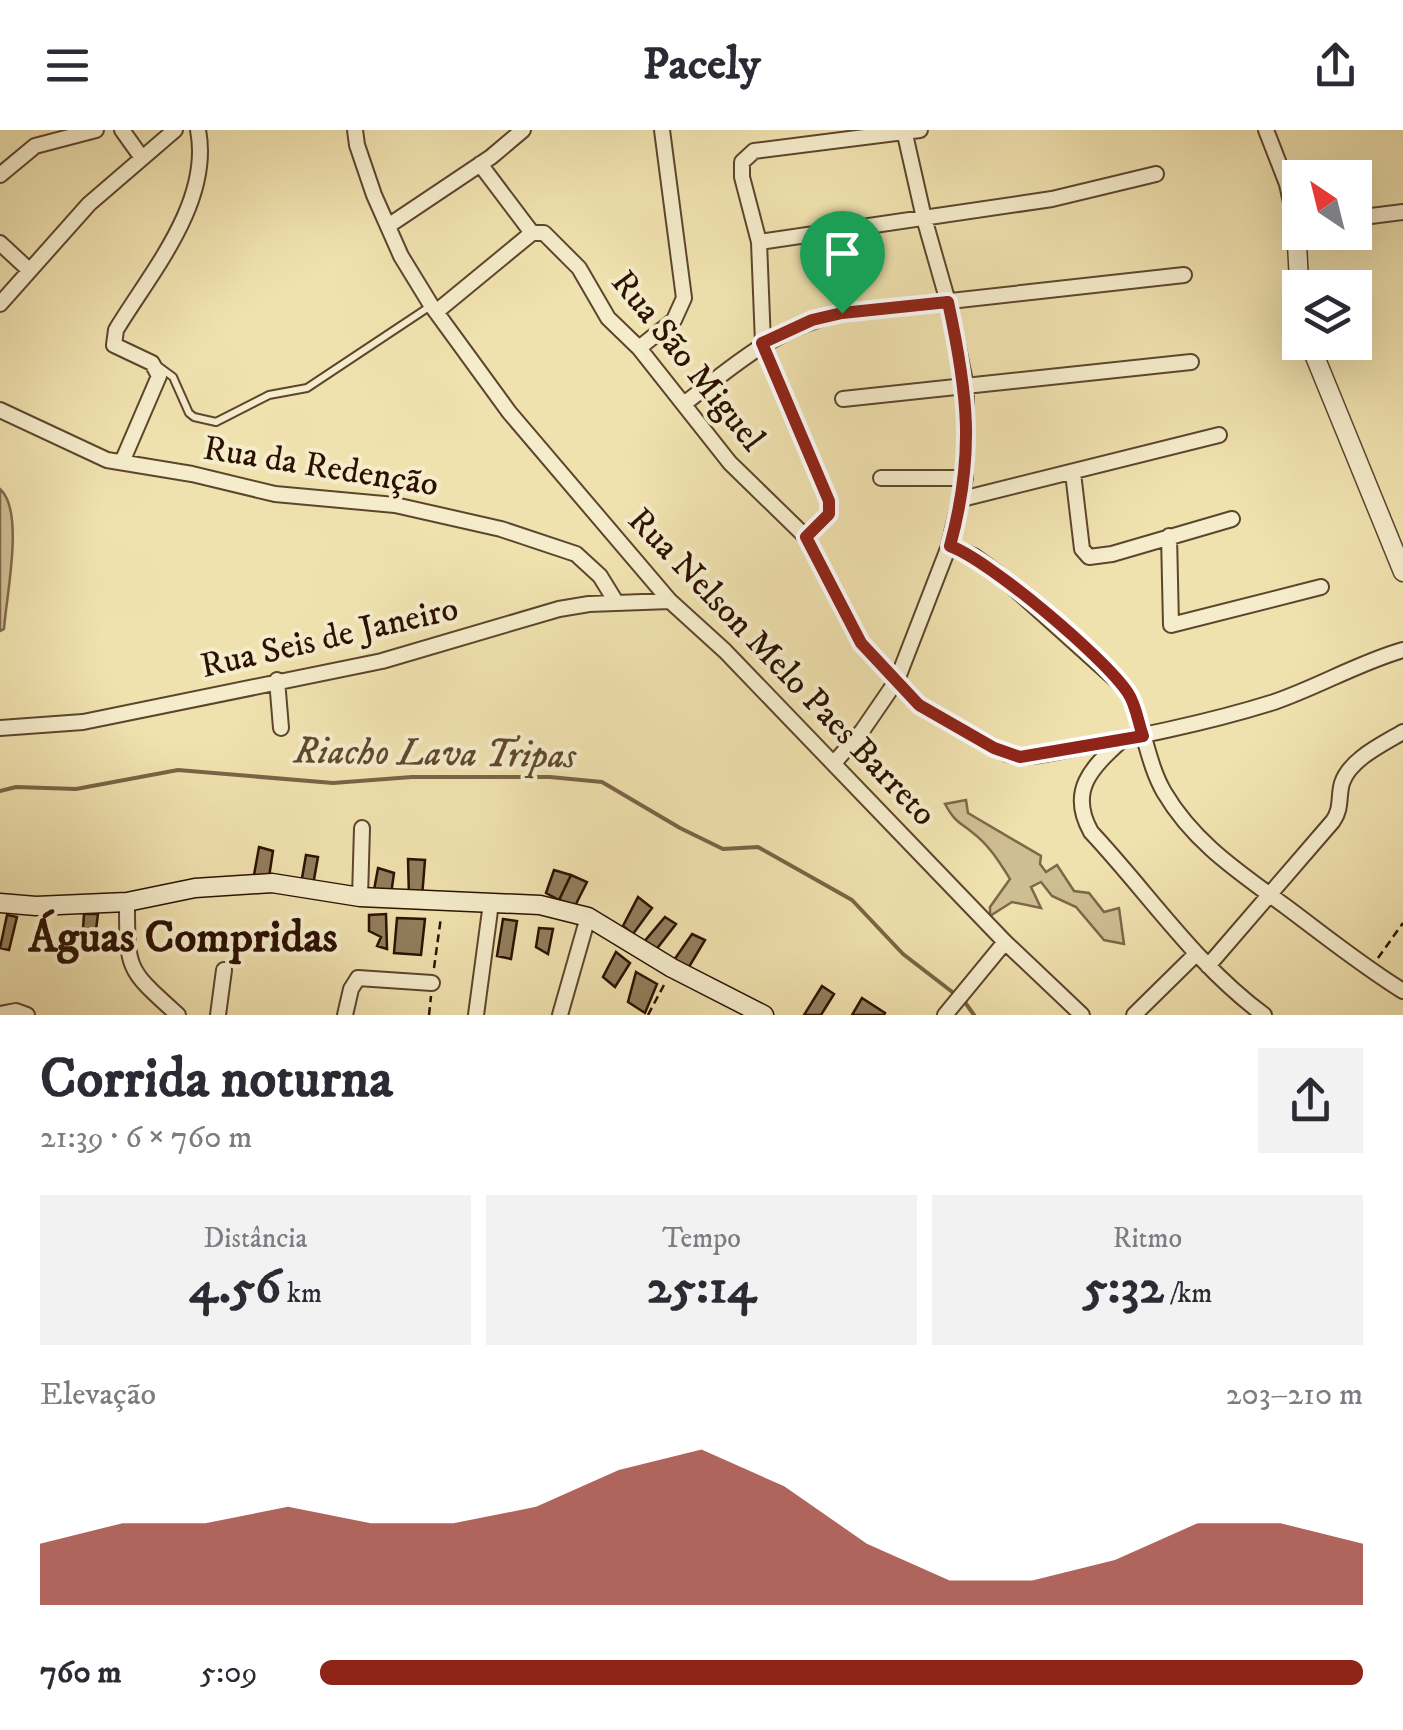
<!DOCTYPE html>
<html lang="pt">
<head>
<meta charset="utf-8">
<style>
	:root { --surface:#fff; --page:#f2f2f3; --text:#2b2b33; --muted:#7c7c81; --accent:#8f2418 }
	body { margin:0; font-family:"IM FELL DW Pica",serif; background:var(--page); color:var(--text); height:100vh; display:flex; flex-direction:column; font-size:38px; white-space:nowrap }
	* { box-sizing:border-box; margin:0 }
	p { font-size:32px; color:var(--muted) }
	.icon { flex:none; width:55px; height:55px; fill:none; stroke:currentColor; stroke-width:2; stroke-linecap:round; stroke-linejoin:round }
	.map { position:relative; height:885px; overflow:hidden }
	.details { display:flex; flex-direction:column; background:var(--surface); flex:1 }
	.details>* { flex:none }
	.needle { width:65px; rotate:325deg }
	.fabs { position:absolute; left:1282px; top:30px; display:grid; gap:20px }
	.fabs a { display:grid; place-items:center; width:90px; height:90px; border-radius:0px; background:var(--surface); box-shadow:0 10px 40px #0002; font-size:50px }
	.pin { position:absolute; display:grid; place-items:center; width:85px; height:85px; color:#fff; margin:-102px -42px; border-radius:50% 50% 50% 0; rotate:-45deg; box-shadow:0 0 10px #0007 }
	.pin .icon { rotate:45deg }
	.round { display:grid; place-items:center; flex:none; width:105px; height:105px; border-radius:0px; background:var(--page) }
	.summary { display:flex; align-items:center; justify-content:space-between; height:170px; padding:0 40px }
	h1 { font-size:55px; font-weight:700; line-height:75px }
	.metrics { display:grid; grid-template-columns:repeat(3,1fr); gap:15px; height:170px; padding:10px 40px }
	.metrics div { display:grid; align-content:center; border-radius:0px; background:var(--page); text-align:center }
	.metrics b { font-size:50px; font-weight:700 }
	.metrics small { font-size:28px; font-weight:400 }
	.metrics p { font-size:28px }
	.chart { height:280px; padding:20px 40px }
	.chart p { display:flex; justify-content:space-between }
	.chart svg { width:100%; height:180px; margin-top:10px; fill:var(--accent); opacity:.7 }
	ul { padding:0 40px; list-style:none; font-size:32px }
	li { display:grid; grid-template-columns:160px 120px 1fr; align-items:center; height:75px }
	li i { height:25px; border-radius:12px; background:var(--accent) }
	header { display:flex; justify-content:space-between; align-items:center; height:130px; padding:0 40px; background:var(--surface); font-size:45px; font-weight:700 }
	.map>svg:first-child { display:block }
	.green { fill:#cfbe92; stroke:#7e684a; stroke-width:2.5 }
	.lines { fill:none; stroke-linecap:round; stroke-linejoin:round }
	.stream { stroke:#796446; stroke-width:4 }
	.building { fill:#927e5c; stroke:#2c1102; stroke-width:2.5 }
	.service-casing { stroke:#5d452d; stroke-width:10 }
	.minor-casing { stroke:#5d452d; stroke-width:18 }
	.tertiary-casing { stroke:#5d452d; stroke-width:21 }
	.secondary-casing { stroke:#2c1102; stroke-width:21 }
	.path { stroke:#2c1102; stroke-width:2.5; stroke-dasharray:8 5; stroke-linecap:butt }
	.service { stroke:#f5eccb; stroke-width:6 }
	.minor { stroke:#f5eccb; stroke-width:14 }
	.tertiary { stroke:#f5eccb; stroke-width:18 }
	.secondary { stroke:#f5eccb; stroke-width:18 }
	.route-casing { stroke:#fff; stroke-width:20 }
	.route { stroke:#8f2418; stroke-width:12 }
	.labels { text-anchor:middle; stroke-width:8; stroke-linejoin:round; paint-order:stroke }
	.street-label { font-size:35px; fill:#2c1102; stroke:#f5eccb }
	.water-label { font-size:38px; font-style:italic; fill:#604830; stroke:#f5eccb }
	.district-label { font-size:45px; font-weight:bold; fill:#2c1102; stroke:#f5eccb }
</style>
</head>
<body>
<header><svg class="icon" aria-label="menu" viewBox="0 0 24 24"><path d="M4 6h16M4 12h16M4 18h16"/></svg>Pacely<svg class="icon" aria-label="share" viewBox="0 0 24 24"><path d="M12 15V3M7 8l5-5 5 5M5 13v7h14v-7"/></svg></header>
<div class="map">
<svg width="1403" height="885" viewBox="0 0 1403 885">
	<rect width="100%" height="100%" fill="#f0e2af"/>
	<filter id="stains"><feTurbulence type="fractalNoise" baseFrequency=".002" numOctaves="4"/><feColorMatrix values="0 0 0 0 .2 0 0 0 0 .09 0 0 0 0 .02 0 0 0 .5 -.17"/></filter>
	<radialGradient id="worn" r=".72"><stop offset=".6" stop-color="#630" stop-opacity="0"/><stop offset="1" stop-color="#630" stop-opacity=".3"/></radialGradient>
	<!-- green -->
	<path class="green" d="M0,359C25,381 6,467 4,499L0,501Z
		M966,670L968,683L1041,726L1040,734L1046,742L1057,735L1074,761L1089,763L1104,782L1119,778L1124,814L1104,810L1076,777L1052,766L1041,752L1031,757L1041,778L1012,772L990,786V777L1010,749C1000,733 989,715 973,703C958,691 955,692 945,674Z"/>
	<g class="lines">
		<!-- stream -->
		<path class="stream" d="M0,661L16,657L76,659L178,640L333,653L412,647H550L602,652L680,698L723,719L758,717L852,770L903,824L964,871L974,885"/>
	</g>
	<!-- building -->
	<path class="building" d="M259,717L273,721L269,747L254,745Z
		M306,725L318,727L313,755L301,754Z
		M408,729L425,730L422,767H409Z
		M378,738L394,743L391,765L374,760Z
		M554,740L571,745L559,770L546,763Z
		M571,745L587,752L575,776L559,770Z
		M638,767L652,778L633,804L623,796Z
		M84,784H98L94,815L82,813Z
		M386,784L387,819L377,816L381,807L369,801V785Z
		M7,785L17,787L9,820L0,818Z
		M665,787L676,794L655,821L643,813Z
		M397,788L425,789L421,825L394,823Z
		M503,789L517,791L511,829L497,826Z
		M539,798L553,799L548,824L536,817Z
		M692,804L705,810L686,842L672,833Z
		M616,822L630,833L615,857L603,847Z
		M636,842L657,854L645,883L628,872Z
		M822,856L834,864L821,885H804Z
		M862,868L885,883L884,885H852Z"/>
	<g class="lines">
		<!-- service casing -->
		<g class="service-casing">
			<path id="service" d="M158,236L173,247L189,283L194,287L216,292L269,265L307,258L429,177"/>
		</g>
		<!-- minor casing -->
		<g class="minor-casing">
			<path id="minor" d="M122,0L142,28
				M355,0L357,15L374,65L401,126L431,175L509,282L670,471L725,521L1005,812L1082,885
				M1266,0L1287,54L1296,95L1300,94
				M480,34L532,103
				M0,45L35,16L96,0
				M1355,88L1403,82
				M388,96L491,27L523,0
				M532,103H544L579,138L608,188L639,218L730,333L806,407L861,513L919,575L1007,624L1021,627L1040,625C1119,610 1198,596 1274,572C1318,557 1358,533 1403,520
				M759,112L1052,69L1156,44
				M0,113L29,140
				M0,174L89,74L175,0
				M436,182L532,103
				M639,218L674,190L684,168L662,0
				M843,269L1191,232
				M684,274C737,233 775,198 842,183L1184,145
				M0,280L107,330L192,344L275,364L395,375L501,399L576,424L600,446L616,472
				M122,332L159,246L152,233L114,215L116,200C151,142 212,72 198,0
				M1073,343L1082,419L1089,427L1112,424L1232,389
				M881,348H965
				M962,369L1219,305
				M1169,406L1171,495L1321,457
				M806,407L829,383V371L763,213L759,112L742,47V32L754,21L920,0
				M949,416L974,426L996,442L1123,556C1144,587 1145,629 1164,662C1194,713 1239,742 1285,776C1324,805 1361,835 1403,861
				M277,550L281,598
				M0,598L83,592L382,531L559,479L589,474L670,471
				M1122,610C1091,638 1068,661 1091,702C1149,764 1196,835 1264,885
				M834,633L862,601L897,550L949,416L965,348L966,256L948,172L924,88L904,0
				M360,767L362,698
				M127,772C127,841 127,839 178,885
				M1208,836L1333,691C1342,678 1338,667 1342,653C1350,629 1383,614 1403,602
				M0,884L16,881L27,885
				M218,885L224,840
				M345,885L351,859L358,848L432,853
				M476,885L491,773
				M560,885L588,787
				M945,885L1005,812
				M1134,885L1196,824"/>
		</g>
		<!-- tertiary casing -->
		<g class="tertiary-casing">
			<path id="tertiary" d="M1296,95L1300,170
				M1309,212L1403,442"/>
		</g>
		<!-- secondary casing -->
		<g class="secondary-casing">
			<path id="secondary" d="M0,773L36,776L127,772L195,758L272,753L360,767L540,775L588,787L672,838L764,885"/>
		</g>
		<!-- path -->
		<path class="path" d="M1378,828L1403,793
			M434,838L441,787
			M429,885L431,866
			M648,885L665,853"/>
		<!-- service -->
		<use href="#service" class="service"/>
		<!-- minor -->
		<use href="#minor" class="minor"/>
		<!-- tertiary -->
		<use href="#tertiary" class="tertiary"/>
		<!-- secondary -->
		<use href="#secondary" class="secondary"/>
	</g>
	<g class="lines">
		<!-- route casing -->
		<g class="route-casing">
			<path id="route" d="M948,172C968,264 975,324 950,416C989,430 1104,527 1128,563C1136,575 1138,592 1143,606L1020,627L994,618L919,575L861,513L806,407L829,384V371L762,213L812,190L842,183Z"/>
		</g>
		<!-- route -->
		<use href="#route" class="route"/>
	</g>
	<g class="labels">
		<!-- street labels -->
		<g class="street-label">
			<text transform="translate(689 230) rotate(51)" y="12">Rua São Miguel</text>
			<text transform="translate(321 335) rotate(9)" y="12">Rua da Redenção</text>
			<text transform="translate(329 506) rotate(-13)" y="12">Rua Seis de Janeiro</text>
			<text transform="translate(783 536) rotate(46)" y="12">Rua Nelson Melo Paes Barreto</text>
		</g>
		<!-- water labels -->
		<g class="water-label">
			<text transform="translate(435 622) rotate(1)" y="13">Riacho Lava Tripas</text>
		</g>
		<!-- district labels -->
		<g class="district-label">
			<text x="183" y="821">Águas Compridas</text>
		</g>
	</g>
	<rect width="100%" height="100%" filter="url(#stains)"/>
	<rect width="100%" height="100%" fill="url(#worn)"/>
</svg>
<div class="fabs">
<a><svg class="needle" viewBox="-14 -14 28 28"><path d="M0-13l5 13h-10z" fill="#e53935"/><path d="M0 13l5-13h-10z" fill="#7c7c81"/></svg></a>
<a><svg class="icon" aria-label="layers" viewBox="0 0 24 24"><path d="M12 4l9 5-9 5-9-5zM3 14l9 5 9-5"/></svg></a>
</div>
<div class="pin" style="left:842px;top:183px;background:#1e9e55"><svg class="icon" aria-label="arrive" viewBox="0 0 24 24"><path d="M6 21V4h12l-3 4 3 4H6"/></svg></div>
</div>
<section class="details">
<div class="summary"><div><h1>Corrida noturna</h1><p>21:39 · 6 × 760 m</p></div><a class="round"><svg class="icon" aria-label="share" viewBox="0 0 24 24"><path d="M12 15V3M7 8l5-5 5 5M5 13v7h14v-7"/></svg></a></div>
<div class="metrics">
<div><p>Distância</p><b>4.56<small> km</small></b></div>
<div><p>Tempo</p><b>25:14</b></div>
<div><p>Ritmo</p><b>5:32<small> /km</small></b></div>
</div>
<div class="chart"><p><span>Elevação</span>203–210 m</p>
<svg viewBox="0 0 160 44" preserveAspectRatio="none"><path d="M0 44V29L10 24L20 24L30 20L40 24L50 24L60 20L70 11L80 6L90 15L100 29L110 38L120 38L130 33L140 24L150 24L160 29V44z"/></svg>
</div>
<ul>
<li><b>760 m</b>5:09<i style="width:100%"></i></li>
</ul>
</section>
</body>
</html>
